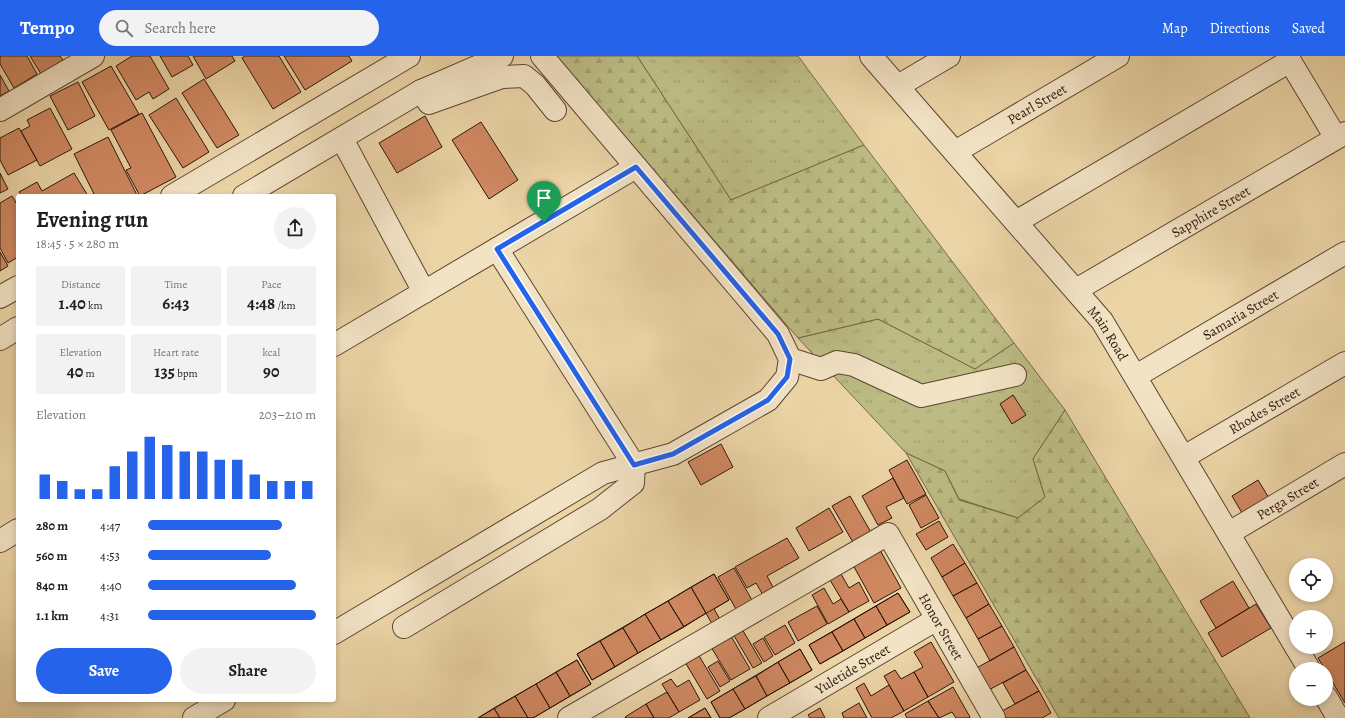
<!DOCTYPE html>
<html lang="en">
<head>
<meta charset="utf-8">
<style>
	:root { --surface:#fff; --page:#f2f2f2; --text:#202124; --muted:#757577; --accent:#2563eb }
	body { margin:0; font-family:Alegreya,serif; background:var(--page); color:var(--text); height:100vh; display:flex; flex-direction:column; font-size:15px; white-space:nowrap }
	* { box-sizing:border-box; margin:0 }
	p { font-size:13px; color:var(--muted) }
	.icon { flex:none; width:22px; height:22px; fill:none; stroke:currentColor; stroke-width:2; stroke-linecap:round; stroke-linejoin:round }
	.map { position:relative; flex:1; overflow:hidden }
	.drawer { position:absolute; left:16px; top:138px; width:320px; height:508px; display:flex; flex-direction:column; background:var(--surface); border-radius:4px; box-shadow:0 2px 6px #0003 }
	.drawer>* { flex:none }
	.tools { position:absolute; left:1289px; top:502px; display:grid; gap:8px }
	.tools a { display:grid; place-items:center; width:44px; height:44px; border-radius:50%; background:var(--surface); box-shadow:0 2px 6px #0003; font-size:20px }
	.pin { position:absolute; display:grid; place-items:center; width:34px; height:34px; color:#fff; margin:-41px -17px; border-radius:50% 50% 50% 0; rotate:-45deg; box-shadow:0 0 4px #0007 }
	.pin .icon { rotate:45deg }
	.round { display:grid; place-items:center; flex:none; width:42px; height:42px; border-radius:21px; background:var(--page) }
	.summary { display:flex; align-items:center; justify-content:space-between; height:68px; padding:0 20px }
	h1 { font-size:22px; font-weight:600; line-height:30px }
	.stats { display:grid; grid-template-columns:repeat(3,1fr); gap:6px; height:68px; padding:4px 20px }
	.stats div { display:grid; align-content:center; border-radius:4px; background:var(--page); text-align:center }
	.stats b { font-size:17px; font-weight:600 }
	.stats small { font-size:11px; font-weight:400 }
	.stats p { font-size:11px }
	.chart { height:112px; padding:8px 20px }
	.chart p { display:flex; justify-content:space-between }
	.chart svg { width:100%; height:72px; margin-top:4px; stroke:var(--accent); stroke-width:6 }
	.cta { display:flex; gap:8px; margin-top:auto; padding:8px 20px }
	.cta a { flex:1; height:46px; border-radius:24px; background:var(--accent); color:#fff; font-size:16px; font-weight:600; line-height:46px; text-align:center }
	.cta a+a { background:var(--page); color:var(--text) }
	ul { padding:0 20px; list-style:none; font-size:13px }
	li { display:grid; grid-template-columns:64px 48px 1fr; align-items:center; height:30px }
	li i { height:10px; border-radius:5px; background:var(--accent) }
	header { display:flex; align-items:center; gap:24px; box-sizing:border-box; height:56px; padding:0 20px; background:var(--accent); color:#fff }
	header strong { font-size:19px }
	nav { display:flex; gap:22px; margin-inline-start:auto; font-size:14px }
	.search { width:280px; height:36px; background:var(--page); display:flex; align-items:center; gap:10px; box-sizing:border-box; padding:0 14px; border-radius:22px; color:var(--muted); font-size:15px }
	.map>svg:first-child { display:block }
	.grass { fill:url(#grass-tufts); stroke:#746946 }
	.forest { fill:url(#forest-firs); stroke:#746946 }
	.building { fill:#d08861; stroke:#2d170a }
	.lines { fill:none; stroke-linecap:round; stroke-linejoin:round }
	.minor-casing { stroke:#5c4631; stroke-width:24 }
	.minor { stroke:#f2e3c5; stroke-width:22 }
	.route-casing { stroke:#fff; stroke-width:8 }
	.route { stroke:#2563eb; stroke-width:5 }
	.labels { text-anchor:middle; stroke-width:3.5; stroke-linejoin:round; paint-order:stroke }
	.street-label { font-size:14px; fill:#2d170a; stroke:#f2e3c5 }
</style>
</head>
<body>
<header>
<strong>Tempo</strong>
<div class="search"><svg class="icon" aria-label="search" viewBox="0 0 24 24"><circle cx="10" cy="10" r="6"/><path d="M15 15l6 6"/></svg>Search here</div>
<nav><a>Map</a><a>Directions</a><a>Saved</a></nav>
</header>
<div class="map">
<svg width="1345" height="662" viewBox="0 0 1345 662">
	<defs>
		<pattern id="grass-tufts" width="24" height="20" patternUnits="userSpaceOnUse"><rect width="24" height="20" fill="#bcbb83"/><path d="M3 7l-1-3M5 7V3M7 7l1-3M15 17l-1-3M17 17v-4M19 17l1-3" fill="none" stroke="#a2a070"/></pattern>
		<pattern id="forest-firs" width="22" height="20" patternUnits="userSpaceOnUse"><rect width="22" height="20" fill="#bcbb83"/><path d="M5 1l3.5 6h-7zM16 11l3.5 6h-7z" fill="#a2a070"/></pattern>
	</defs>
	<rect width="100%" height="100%" fill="#ebd4a6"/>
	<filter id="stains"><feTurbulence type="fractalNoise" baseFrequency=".005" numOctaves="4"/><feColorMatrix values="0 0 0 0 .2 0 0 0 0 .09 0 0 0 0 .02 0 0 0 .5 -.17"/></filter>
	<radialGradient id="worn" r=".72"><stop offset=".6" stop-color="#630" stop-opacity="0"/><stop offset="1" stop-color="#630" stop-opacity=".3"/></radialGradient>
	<!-- grass -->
	<path class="grass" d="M637,0H798L864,89L731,144Z
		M878,263L975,313L1014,287L1065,354L1033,403L1045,441L1018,462L959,443L945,415L906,397L798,282Z"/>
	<!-- forest -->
	<path class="forest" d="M556,0H637L731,144L864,89L1014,287L975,313L878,263L798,282Z
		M1065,354L1250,662H1059L906,397L945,415L959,444L1018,462L1045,441L1033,403Z"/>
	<!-- building -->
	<path class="building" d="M0,0H27L37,18L14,32L0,8Z
		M30,0H60L63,4L41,18Z
		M132,0H150L169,33L153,43L149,36L136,44L116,10Z
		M160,0H188L193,9L172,21Z
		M193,0H232L235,5L206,23Z
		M245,0H279L301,36L273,53L242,2Z
		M284,0H349L352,5L305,34Z
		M111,10L139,58L109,74L82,26Z
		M0,19L9,35L0,40Z
		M204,23L239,79L217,92L182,37Z
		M78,26L95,60L68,74L50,40Z
		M176,42L209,96L183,112L149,59Z
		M50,52L72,93L40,110L21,75L30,70L27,64Z
		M142,57L176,121L140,140L126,114L131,112L111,74Z
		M425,60L442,91L397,117L379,87Z
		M481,66L518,124L489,143L452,84Z
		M19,72L37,104L8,119L0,104V82Z
		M108,81L137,139L135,140H95L74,98Z
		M0,117L8,133L0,137Z
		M74,117L88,140H22L19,136L37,126L42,135Z
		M12,140L18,150V201L8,207L0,192V147Z
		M0,196L8,210L0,215Z
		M1013,339L1026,359L1012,368L1000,348Z
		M721,388L733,411L701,429L688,406Z
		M907,404L926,438L907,448L889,414Z
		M893,422L904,442L886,451L892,462L878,469L862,440Z
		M1258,424L1272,447L1245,462L1232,440Z
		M926,439L939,462L921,472L909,449Z
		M850,440L872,478L854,488L832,450Z
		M829,452L843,476L809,495L796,472Z
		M939,465L948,481L926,494L916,478Z
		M787,482L799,502L767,520L774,533L763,539L756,527L747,532L735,511Z
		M953,488L965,507L942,521L931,502Z
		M880,494L901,532L874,547L853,509Z
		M965,507L977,527L953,540L942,521Z
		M734,512L753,546L737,555L718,521Z
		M714,518L729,544L714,553L723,568L715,573L691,531Z
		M714,518L729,544L592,624L577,598Z
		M841,518L849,532L859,526L869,545L849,556L830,524Z
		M1233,525L1249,552L1216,572L1200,545Z
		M977,527L989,548L966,562L953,540Z
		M691,531L706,557L684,571L668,545Z
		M824,532L833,548L841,543L849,556L828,568L812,539Z
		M898,537L910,556L887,569L876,550Z
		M898,537L910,556L820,608L809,589Z
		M668,545L684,571L661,584L645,558Z
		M989,548L1002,570L978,583L966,562Z
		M1256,548L1271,572L1222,601L1208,577Z
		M817,550L827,568L798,585L788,566Z
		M876,550L887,569L865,582L854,563Z
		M645,558L661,584L638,597L623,572Z
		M854,563L865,582L843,595L832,576Z
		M785,569L795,587L775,599L764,581Z
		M1002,570L1014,591L990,605L978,583Z
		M623,572L638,597L615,611L600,585Z
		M742,573L762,607L753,612L733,578Z
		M832,576L843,595L820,608L809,589Z
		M731,580L750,613L731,624L711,591Z
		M763,582L773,600L764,606L753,588Z
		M600,585L615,611L592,624L577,598Z
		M931,586L954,626L928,641L914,616L923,611L914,596Z
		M1345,586V647L1318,602Z
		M1014,591L1026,614L985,636L973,614Z
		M800,593L812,614L790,627L778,606Z
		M800,593L812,614L729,662H720L711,646Z
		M698,598L720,635L707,643L685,606Z
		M577,604L591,628L570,640L556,616Z
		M577,604L591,628L533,662H478Z
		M718,605L730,625L720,631L708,611Z
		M778,606L790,627L767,640L756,620Z
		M895,614L901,623L914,616L928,641L904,655L884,620Z
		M1026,614L1039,635L1015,648L1003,627Z
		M556,616L570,640L550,652L536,628Z
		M756,620L767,640L745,653L733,633Z
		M671,623L677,631L689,624L700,644L679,656L662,628Z
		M864,627L871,640L889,629L904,655L891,662H872L856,632Z
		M536,628L550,652L533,662H528L515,640Z
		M953,631L970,661L969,662H956L952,656L939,662L928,645Z
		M733,633L745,653L729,662H720L711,646Z
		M1039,635L1051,657L1042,662H1006L1002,655Z
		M667,636L679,656L669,662H654L646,648Z
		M515,640L528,662H500L494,652Z
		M928,645L939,662H907L905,658Z
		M859,647L867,662H844L842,657Z
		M646,648L654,662H626L625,661Z
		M494,652L500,662H478Z
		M705,652L711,662H688Z
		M705,652L711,662H688Z
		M820,652L825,662H810L808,659Z"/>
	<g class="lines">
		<!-- minor casing -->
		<g class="minor-casing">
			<g id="minor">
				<path id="s1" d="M871,0L1102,265L1296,591"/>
				<path d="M1287,0L1336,82"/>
				<path d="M898,30L949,0"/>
				<path d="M421,35L429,47L502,21L524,20L535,29L555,54"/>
				<path d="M0,54L93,0"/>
				<path d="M342,83L424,236"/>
				<path id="s2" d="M955,96L1118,0"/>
				<path d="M172,140L409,0"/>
				<path d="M244,140L421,35L502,0"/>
				<path d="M1016,166L1290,5"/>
				<path id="s3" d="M1076,234L1345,77"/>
				<path d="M0,241L18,231"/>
				<path d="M0,283L18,272"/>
				<path d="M334,289L636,111"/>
				<path d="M790,303L821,313L837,306L854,309L921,340L1015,319"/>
				<path id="s4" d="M1136,320L1345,197"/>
				<path id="s5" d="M1184,401L1345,307"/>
				<path id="s6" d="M1229,477L1345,408"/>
				<path d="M0,485L18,474"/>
				<path d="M404,571L600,453L633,427L634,409L497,193"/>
				<path d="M334,577L603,417L673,398L768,344L787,321L790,303L778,278L542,0"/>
				<path d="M1296,591L1309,613"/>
				<path d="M1326,641L1338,662"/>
				<path d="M194,662L224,644"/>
				<path id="s7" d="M569,662L888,478L994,662"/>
				<path id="s8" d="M769,662L937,563"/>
			</g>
		</g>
		<!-- minor -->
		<use href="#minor" class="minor"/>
	</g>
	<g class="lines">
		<!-- route casing -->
		<g class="route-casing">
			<path id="route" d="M636,111L778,278L790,303L787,321L768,344L673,398L634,409L497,193Z"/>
		</g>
		<!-- route -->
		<use href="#route" class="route"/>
	</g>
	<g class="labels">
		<!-- street labels -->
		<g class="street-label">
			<text dy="5" stroke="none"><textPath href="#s2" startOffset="95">Pearl Street</textPath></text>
			<text dy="5" stroke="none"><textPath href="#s3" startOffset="156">Sapphire Street</textPath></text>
			<text dy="5" stroke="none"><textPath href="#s4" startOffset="121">Samaria Street</textPath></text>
			<text dy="5" stroke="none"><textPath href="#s1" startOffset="365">Main Road</textPath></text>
			<text dy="5" stroke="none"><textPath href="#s5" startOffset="93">Rhodes Street</textPath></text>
			<text dy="5" stroke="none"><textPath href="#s6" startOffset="68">Perga Street</textPath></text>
			<text dy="5" stroke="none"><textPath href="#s7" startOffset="475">Honor Street</textPath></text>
			<text dy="5" stroke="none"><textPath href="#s8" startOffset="97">Yuletide Street</textPath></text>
		</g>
	</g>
	<rect width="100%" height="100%" filter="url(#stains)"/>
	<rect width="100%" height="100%" fill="url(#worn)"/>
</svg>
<div class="tools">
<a><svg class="icon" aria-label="locate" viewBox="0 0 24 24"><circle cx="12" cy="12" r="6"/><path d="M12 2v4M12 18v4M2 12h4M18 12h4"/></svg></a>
<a>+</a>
<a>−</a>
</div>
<div class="pin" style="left:544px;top:166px;background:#1e9e55"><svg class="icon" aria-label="arrive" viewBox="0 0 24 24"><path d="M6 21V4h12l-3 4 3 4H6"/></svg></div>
<section class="drawer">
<div class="summary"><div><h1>Evening run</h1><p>18:45 · 5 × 280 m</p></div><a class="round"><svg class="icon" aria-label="share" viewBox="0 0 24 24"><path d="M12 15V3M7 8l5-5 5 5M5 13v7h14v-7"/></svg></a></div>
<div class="stats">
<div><p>Distance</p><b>1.40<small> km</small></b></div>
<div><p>Time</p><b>6:43</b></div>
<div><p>Pace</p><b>4:48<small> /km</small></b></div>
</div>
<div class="stats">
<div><p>Elevation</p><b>40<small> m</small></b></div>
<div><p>Heart rate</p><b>135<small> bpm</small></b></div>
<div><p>kcal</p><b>90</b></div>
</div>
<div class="chart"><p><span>Elevation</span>203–210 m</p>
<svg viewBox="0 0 160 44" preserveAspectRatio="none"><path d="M5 44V29M15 44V33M25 44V38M35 44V38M45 44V24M55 44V15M65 44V6M75 44V11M85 44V15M95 44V15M105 44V20M115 44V20M125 44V29M135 44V33M145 44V33M155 44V33"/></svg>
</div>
<ul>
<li><b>280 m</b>4:47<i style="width:80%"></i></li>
<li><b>560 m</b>4:53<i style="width:73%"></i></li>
<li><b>840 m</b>4:40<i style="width:88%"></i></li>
<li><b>1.1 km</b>4:31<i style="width:100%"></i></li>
</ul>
<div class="cta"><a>Save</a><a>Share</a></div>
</section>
</div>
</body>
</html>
